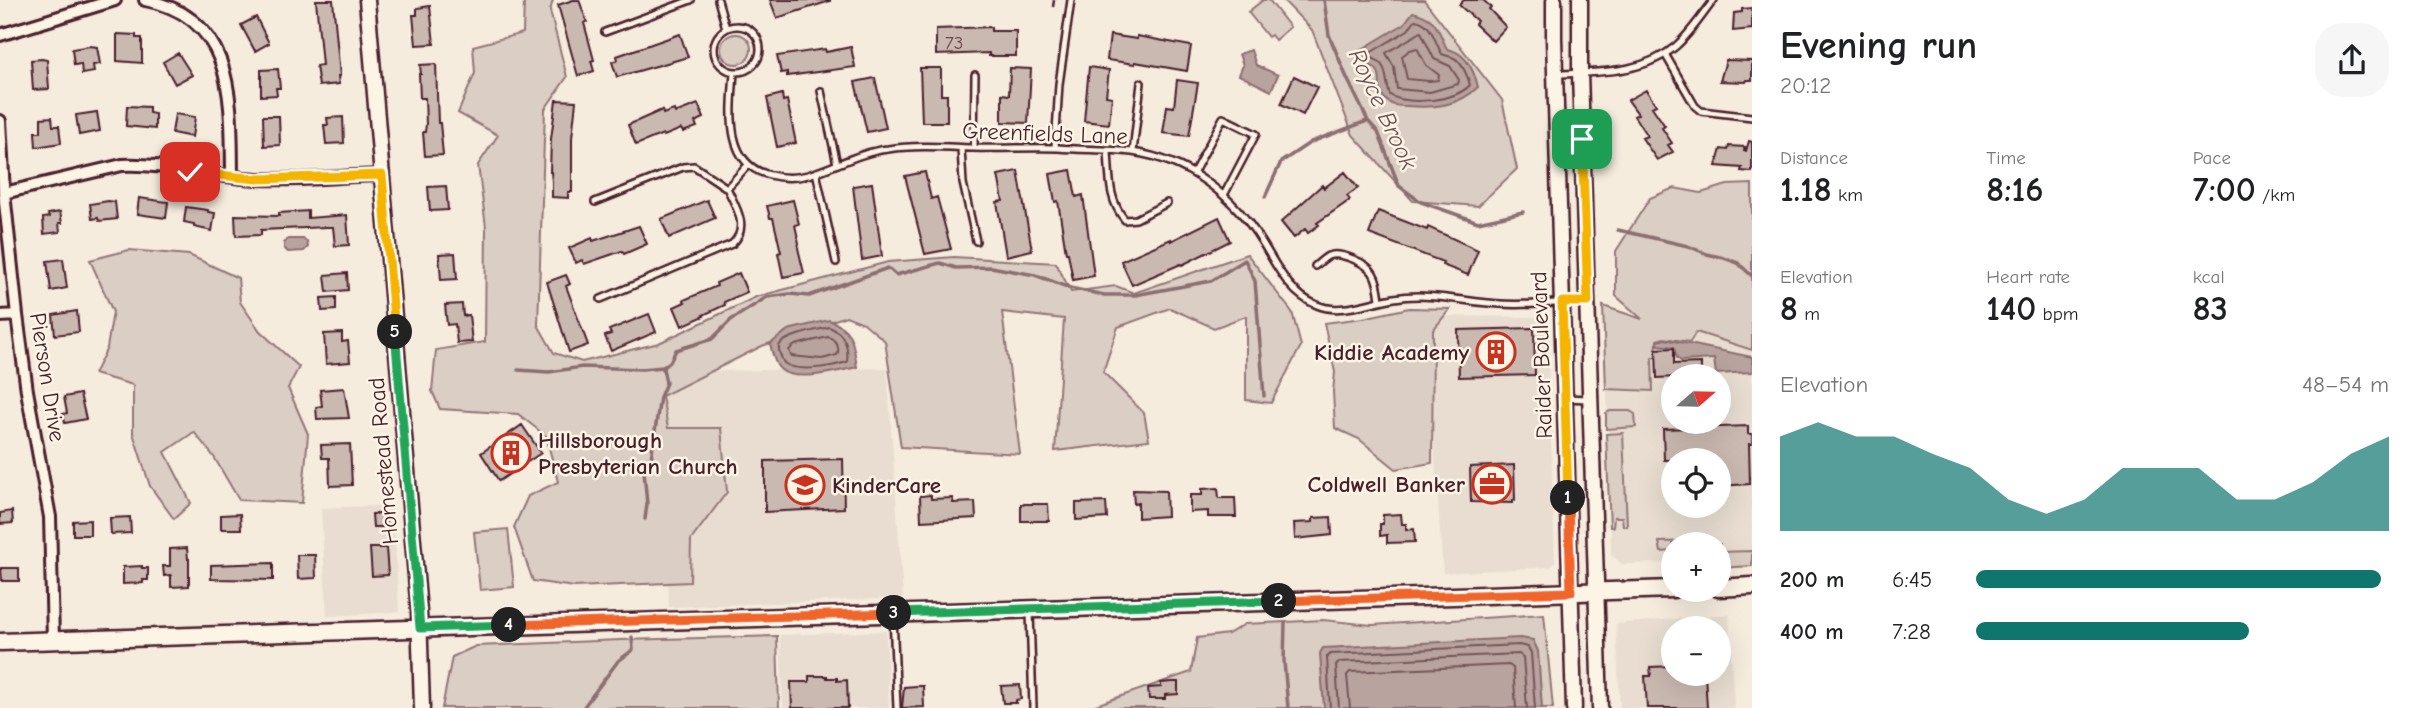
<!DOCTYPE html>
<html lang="en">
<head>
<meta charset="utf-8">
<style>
	:root { --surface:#fff; --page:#f6f6f6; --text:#202124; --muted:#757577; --accent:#0f766e }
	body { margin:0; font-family:"Comic Neue",sans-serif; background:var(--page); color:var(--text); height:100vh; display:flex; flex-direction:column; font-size:26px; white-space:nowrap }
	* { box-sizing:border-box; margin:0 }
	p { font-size:23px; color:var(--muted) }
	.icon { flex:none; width:38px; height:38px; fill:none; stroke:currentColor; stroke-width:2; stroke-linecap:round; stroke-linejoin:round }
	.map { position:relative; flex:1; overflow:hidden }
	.panel { display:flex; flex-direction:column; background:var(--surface); width:665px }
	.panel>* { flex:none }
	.needle { width:46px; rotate:70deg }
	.fabs { position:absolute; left:1661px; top:364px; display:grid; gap:14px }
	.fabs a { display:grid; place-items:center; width:70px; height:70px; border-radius:50%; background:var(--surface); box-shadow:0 7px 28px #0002; font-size:35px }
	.pin { position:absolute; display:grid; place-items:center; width:60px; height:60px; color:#fff; margin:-30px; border-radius:14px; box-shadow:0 4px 10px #0006 }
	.km { position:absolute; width:35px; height:35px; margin:-18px; border-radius:50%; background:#222; color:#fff; font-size:19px; line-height:35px; text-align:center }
	.round { display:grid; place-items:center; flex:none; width:74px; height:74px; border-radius:28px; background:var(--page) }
	.summary { display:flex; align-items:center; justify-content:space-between; height:119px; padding:0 28px }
	h1 { font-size:38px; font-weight:700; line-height:52px }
	.stats { display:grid; grid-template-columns:repeat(3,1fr); gap:10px; height:119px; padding:7px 28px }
	.stats div { display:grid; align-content:center }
	.stats b { font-size:35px; font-weight:700 }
	.stats small { font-size:19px; font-weight:400 }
	.stats p { font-size:19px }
	.chart { height:196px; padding:14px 28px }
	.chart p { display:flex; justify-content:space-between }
	.chart svg { width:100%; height:126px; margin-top:7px; fill:var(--accent); opacity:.7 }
	ul { padding:0 28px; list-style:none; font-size:23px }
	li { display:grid; grid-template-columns:112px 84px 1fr; align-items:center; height:52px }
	li i { height:18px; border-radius:9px; background:var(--accent) }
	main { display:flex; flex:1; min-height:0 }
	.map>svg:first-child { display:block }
	.built { fill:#e8ddd0; fill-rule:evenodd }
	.green { fill:#dbcec4; stroke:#927678; stroke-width:2 }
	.water { fill:#b8a39e; stroke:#8c6e70; stroke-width:2 }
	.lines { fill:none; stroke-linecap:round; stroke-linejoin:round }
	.shore { stroke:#765459; stroke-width:2 }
	.stream { stroke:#8c6e70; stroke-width:3.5 }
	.building { fill:#cab9b1; stroke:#4a1f2b; stroke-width:2 }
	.lane-casing { stroke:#4a1f2b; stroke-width:10 }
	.street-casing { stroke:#4a1f2b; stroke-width:16 }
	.secondary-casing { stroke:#4a1f2b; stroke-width:19 }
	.primary-casing { stroke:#4a1f2b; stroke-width:21 }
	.path { stroke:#4a1f2b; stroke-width:2.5; stroke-dasharray:7 5; stroke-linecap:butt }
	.lane { stroke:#fcf5e5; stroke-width:5 }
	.street { stroke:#fcf5e5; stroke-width:10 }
	.secondary { stroke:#fcf5e5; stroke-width:14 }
	.primary { stroke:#fcf5e5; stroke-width:16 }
	.split-1-casing { stroke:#fff; stroke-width:14 }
	.split-2-casing { stroke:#fff; stroke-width:14 }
	.split-3-casing { stroke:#fff; stroke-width:14 }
	.split-4-casing { stroke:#fff; stroke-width:14 }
	.split-5-casing { stroke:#fff; stroke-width:14 }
	.split-6-casing { stroke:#fff; stroke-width:14 }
	.split-1 { stroke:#f5b400; stroke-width:9 }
	.split-2 { stroke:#f0652b; stroke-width:9 }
	.split-3 { stroke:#22a559; stroke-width:9 }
	.split-4 { stroke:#f0652b; stroke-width:9 }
	.split-5 { stroke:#22a559; stroke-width:9 }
	.split-6 { stroke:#f5b400; stroke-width:9 }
	.labels { text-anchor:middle; stroke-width:5; stroke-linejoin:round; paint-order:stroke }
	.number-label { font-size:19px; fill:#6a464c }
	.street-label { font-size:23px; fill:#4a1f2b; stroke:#fcf5e5 }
	.poi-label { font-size:23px; font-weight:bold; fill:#4a1f2b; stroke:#fcf5e5; text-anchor:end }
	.water-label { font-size:24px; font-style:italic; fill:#704d53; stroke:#fcf5e5 }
</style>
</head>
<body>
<main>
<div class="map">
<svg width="1752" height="708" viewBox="0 0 1752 708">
	<rect width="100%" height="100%" fill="#f5ecde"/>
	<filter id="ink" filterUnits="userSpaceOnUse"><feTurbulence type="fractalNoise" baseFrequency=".0143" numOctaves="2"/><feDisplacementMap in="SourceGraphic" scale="14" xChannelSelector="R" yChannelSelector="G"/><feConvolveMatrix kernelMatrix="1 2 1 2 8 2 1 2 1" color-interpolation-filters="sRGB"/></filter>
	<g filter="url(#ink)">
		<!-- built -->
		<path class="built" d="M1605,310L1752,347V565L1719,567L1718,544H1673V563L1622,564L1611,555ZM1673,376H1718V422H1673ZM1673,460H1718V506H1673Z
			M1425,316L1547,317L1555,562L1551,567L1443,573Z
			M887,368L903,598L669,607L655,372Z
			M393,505L399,612L327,616L321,508Z
			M1729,614L1734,708H1620L1616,624ZM1673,628H1718V674H1673Z
			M886,631L889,708H783L780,635Z"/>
		<!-- green -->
		<path class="green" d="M524,0H553L550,11L567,77L545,109L538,325L554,353L582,362L659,343L756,297L888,262L954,257L1056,263L1071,292L1116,286L1134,293L1247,254L1292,312L1301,346L1271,403L1246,400V316L1214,328L1170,308L1118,327L1103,372L1144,413L1149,440L1055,451L1064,319L1002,312L1020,454L901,447L885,341L864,323L846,316L762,346L662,396L668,428H721L727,492L691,540L690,582L574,587L533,581L514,527L528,496L558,482L546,436L518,414L440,409L432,391L436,350L485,342L486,227L478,165L498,135L458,113L475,73L473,46L523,33Z
			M1263,0H1269L1290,27L1275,40L1271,35L1268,37L1248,12Z
			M1283,0H1424L1502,100L1517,169L1478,206L1413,201L1353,135L1312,30Z
			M721 49a15 15 0 1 1 30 0a15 15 0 1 1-30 0Z
			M1752,184V350L1696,332L1690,342L1664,338L1657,340L1656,356L1652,358L1653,391L1606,389L1603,306L1642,319L1616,296V251L1650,198L1674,188L1701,193L1727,185Z
			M129,250L189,255L238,278L240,302L260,331L299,367L288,388L308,434L302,503L239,500L214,457L194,432L165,452L191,503L174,519L150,486L133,433V385L94,374L107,348L113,312L90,260Z
			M1409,308L1450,309L1433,330L1432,463L1396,469L1359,439L1335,428L1333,392L1335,372L1324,323L1363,318Z
			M1610,411H1630L1635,414L1636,427L1606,429V413Z
			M1623,433L1627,526H1623L1622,517H1614L1613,527H1610L1606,434Z
			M508,529L514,587L480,590L474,532Z
			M1697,541V544H1673V551L1661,552L1659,542Z
			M1712,544H1720V552L1752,551V566L1719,568L1718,544Z
			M1544,614L1553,708H1087L1191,672L1197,638L1228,634L1245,624L1323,620L1372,625Z
			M777,636L779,708H442L452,657L476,646L621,640Z"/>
		<!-- water -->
		<path class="water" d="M1413,12C1437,18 1437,28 1447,49C1465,52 1474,70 1478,87C1458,107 1433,108 1407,106C1400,106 1392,106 1387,101C1369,85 1395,71 1359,61V51L1404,24Z
			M1251,50L1256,65L1278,75L1271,91L1239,75L1243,65L1239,54Z
			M288,239H303L307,242L308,247L304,251L288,252L284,248V243Z
			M829,320C854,330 853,343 857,367C839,371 794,383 780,369C774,364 772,351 770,344L788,330Z
			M1665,339L1752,357V372L1716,374L1714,359L1681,361L1677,358L1674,347L1658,345V341Z
			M1520,638L1533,640L1538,651L1542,708H1324L1320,653L1323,648Z"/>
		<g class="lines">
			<!-- shore -->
			<path class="shore" d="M1415,20C1432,22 1434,41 1442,54C1446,56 1450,56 1454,58C1462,62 1468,77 1470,85C1456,101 1407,106 1390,95C1384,79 1390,64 1370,57V53L1408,30Z
				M1421,32L1434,59L1450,66L1459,80L1458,84L1430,92L1397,89L1394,67L1386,53Z
				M1417,48L1426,65L1439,75L1438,80L1429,81L1407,79L1402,56L1410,50Z
				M829,327C844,333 849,346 847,362C831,367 798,373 784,363C782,360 778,350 779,346C783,336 819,330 829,327Z
				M828,337C835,339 841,348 837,355L822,359L791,356L789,350L795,345Z
				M1330,708L1327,657L1330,654L1519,645L1528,647L1531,653L1535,708
				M1339,708L1336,665L1339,662L1519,654L1523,657L1527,708
				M1350,708L1347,675L1350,672L1509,665L1513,668L1516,708"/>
			<!-- stream -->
			<path class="stream" d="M1324,0L1329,35L1347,78L1368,121L1378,132L1399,186L1421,202L1478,222L1523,212
				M1265,197L1281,162L1311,142L1367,121
				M1618,230L1688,246L1707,254L1724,258L1738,263L1752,276
				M518,370L549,372L582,367L642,369L663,367L670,362L676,350L712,339L731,320L767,297L790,294L809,296L888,268L896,275L940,263L956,268L991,267L1035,275L1070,288L1104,295H1135L1211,281L1245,260L1255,281L1264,396
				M645,519L647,504L644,471L651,459L660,397L666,383L663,368
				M1285,623L1284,661L1288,708
				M583,708L618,661L633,650L632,637"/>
		</g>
		<!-- building -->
		<path class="building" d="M316,0H333L340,76H338L339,84L319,86L316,66L322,65Z
			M573,0H579L587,22L584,23L594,60L591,61L594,71L578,76L558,5Z
			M770,0H830V1L777,18Z
			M1464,0H1483L1491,7L1489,9L1506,27L1493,41L1475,24L1477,21L1459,5Z
			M430,6L434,44L416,45L413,15H417V8Z
			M1752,8V29L1733,31L1734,13L1742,12V9Z
			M256,17L269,43L255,51L241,25Z
			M991,27V31H1016V56H989V53L936,55V29Z
			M117,34L136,35V38H142V63L117,61Z
			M680,34L688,57L617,77L612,62L618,60L617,56Z
			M1110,35L1137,39V36L1191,46L1187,71L1135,62V64L1107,60Z
			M90,46L97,47L100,64L93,65L94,72L82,74L81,64L74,65L72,49Z
			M851,47L855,67L787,76V72L781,73L777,56L825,49L826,52Z
			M178,53L192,75L175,84L163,62Z
			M42,59L47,60L49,89L33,90L31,60Z
			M1726,60L1752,61V80H1747L1746,82L1720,81Z
			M436,64L438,123H440L443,155L425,156L423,132H425L426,124L425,98H420L419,74H421L420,65Z
			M1089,67L1109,70L1106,96L1112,97L1109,124L1084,121Z
			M920,68H941V95H947V122H922Z
			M1010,68L1031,69L1028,123L1002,122V94L1009,95Z
			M278,69L280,88H276L277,95L261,96V70Z
			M1294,76L1317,87L1303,115L1281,104Z
			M875,78L886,128L867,132L855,82Z
			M1177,80L1198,83L1189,136L1163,133L1167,106L1174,107Z
			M1646,90L1656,105L1652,107L1665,126L1662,128L1672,143L1668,145L1673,152L1657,160L1642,138L1647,136L1634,116L1638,114L1628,100Z
			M782,94L783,101L787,100L796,143L777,147L767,98Z
			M556,100L576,101L572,138V192H568V198L552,197V182L551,172H550L551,139Z
			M698,104L704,118L695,122L697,127L683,132L681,129L664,136L663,134L636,145L628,125L662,110L663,114L674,110L675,113Z
			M127,106L149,107V113L155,114V129L126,126Z
			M97,112L100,131L79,135L76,115Z
			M175,114L195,117L192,137L172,133Z
			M263,116H279L280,145L264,146Z
			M52,117L53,126H59L61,143L36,147L35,132H41V118Z
			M343,117L344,143L326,144L324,125H328L327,118Z
			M1749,141L1752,142V172L1741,171L1742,168L1716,166L1721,149L1728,150L1729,146L1745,147L1744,151H1746Z
			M1071,170L1076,197L1083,195L1094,276L1073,280L1068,253H1066L1058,201L1055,202L1050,174Z
			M1018,171L1032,250L1006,256L997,202L1003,201L998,175Z
			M925,172L931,199L937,197L951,249L925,254L905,176Z
			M1345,172L1358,188L1347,196L1350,200L1317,223L1319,225L1308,233L1305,229L1294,238L1281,222L1322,185L1324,188Z
			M872,183L882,256L862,260L853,186Z
			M446,186L448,210L430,211L428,187Z
			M139,198L168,202L166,218L137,214Z
			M707,200L715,218L669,238L661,219Z
			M793,200L799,224L795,225L799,243L798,248L804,273L783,277L778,253L781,252L773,218H770L767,206Z
			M108,201L115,202L117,219L99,221L98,218L92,219L90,204Z
			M186,207L208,210V212L215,213L212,231L194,227V224L184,222Z
			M308,211V218L347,215L349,245L335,246L333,227H327L261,230V235L236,236L235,215L279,216V213Z
			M1378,211L1427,230L1428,227L1478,250L1468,275L1442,265L1443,262L1369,234Z
			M60,212L62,223H59L60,232L44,234L43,218L49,217L48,214Z
			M1219,217L1230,241L1182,265L1181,264L1132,285L1121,261L1171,239V241Z
			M639,226L647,244L624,254L622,251L584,264L582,260L576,263L569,248L592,238L593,241Z
			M455,253L457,279L441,280L439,254Z
			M63,259L67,288L51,291L47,261Z
			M347,273L348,290L327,292L325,275Z
			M739,273L747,292L724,302L725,305L703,315L704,316L682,326L674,307L685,302L684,300L717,286L716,283Z
			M566,275L570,284L566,286L588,345L569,352L547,282Z
			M336,297V310L322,311L321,298Z
			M462,304L463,316L469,315L472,342L457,343L455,324L447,325L445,305Z
			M77,311L79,332L55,335L53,315Z
			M649,314L656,332L611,351L605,336L611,334L609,330Z
			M1534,328L1535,375L1459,377L1458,330Z
			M342,333V342L348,341L350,362L326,364L324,334Z
			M1674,348V364L1701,363V376L1657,378L1656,349Z
			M344,388L349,418L317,419L316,407L322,406L320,390Z
			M80,394L86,419L65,423L63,414L67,413L64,397Z
			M522,425L541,453L499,481L481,453Z
			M1748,426V434H1752V444H1749L1750,484L1718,486V460H1664L1663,429Z
			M350,444L352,485L330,486L329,458H322L321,445Z
			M843,459L844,508L765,512V461Z
			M1514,465L1515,500H1513V503L1471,502L1470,467Z
			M1218,488L1219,498H1235L1236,517H1208V511L1190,512V495H1202V489Z
			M1133,490L1166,491L1167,516L1138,518V503L1134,504Z
			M931,495V499L953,498V503L975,502L976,518L921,521L920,496Z
			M1106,502L1107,518L1076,520V503Z
			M1021,504H1048L1049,521H1021Z
			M12,511L13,523L0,524V513Z
			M240,514L241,529H221V515Z
			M372,514H385L386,527H373Z
			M1401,514L1402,524H1406V530L1414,529L1415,542L1387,543V535L1380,536V524H1383V515Z
			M130,517L131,533L111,534L110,518Z
			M1331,517L1332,535L1295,539L1294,523L1313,522V518Z
			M90,520V535H73V521Z
			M187,548L188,559H189V586L171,587V575L164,576L163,566H170V549Z
			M370,548H386L388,575L372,576Z
			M297,555H315L316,578L298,579Z
			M273,563V580L211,579V565Z
			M142,566V568H148V580H143V583L123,584V567Z
			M1,568H19V581H2Z
			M1673,666V674H1705L1707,708H1647L1645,676H1651L1650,667Z
			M809,676H827V678H837V681L847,680L848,708H792L791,682H809Z
			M1172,682H1178V694L1165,695V699H1149L1148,688L1161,687V683Z
			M1020,685L1021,699L1016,700V703H1003L1001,686Z
			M917,686H923L924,707L902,708L904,687Z"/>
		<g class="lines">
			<!-- lane casing -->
			<g class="lane-casing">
				<path id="lane" d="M718,0L726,28
					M714 49a23 23 0 1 1 46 0a23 23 0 1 1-46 0Z
					M605,32L691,0
					M1665,54L1695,106L1701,111L1752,117
					M734,72C732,107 723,161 766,174C780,178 793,179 808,175C835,167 860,152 888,149C916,145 944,147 973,148C1001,149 1029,147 1058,148C1082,150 1108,149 1132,152C1188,160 1233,195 1262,242C1277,266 1289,294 1317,305C1341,315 1369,302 1394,298C1430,292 1465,302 1500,304C1528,306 1557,302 1585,302
					M1558,74C1599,72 1643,74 1676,46C1691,33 1702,15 1714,0
					M821,91L837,164
					M961,148L963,183L976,241
					M974,148L975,75
					M1055,148L1059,84L1071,0
					M1108,152C1110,177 1108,200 1125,220L1136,219L1167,203
					M1133,152L1141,83
					M816,172L836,262
					M1194,172L1223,118L1256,134L1224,195
					M727,188L748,165
					M595,202L683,167L694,166L727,188
					M1315,266C1319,263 1324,258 1328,256C1340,251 1367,263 1373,273C1378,281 1379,291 1380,300
					M601,299L732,244C750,228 736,207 727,188
					M1566,398L1588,399
					M1030,612L1033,708
					M893,616L897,708"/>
			</g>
			<!-- street casing -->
			<g class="street-casing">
				<path id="street" d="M145,0C237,17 231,104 232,176
					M0,35L115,0
					M0,121L4,193L17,315L27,391L50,517L53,640
					M4,193L122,165C167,163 212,177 257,179C298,181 340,176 382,175
					M0,316L17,315"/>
			</g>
			<!-- secondary casing -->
			<g class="secondary-casing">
				<path id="secondary" d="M367,0L419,612L422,708
					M1554,0V38L1574,708
					M1580,0V73L1600,708"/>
			</g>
			<!-- primary casing -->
			<g class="primary-casing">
				<path id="primary" d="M1718,588L1752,586
					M0,642L1673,589"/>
			</g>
			<!-- path -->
			<path class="path" d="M1053,7L1054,0"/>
			<!-- lane -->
			<use href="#lane" class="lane"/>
			<!-- street -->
			<use href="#street" class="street"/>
			<!-- secondary -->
			<use href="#secondary" class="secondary"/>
			<!-- primary -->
			<use href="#primary" class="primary"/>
		</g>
	</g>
	<g class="lines" filter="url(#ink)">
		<!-- split-1 casing -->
		<g class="split-1-casing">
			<path id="split-1" d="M1568,498L1562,302H1588L1582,139"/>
		</g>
		<!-- split-2 casing -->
		<g class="split-2-casing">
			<path id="split-2" d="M1279,601L1571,592L1568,498"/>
		</g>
		<!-- split-3 casing -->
		<g class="split-3-casing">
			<path id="split-3" d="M894,613L1279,601"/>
		</g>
		<!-- split-4 casing -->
		<g class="split-4-casing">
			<path id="split-4" d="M509,625L894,613"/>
		</g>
		<!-- split-5 casing -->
		<g class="split-5-casing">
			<path id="split-5" d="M395,332L420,628L509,625"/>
		</g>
		<!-- split-6 casing -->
		<g class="split-6-casing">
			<path id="split-6" d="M190,172L257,179L382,175L395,332"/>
		</g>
		<!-- split-1 -->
		<use href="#split-1" class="split-1"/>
		<!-- split-2 -->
		<use href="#split-2" class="split-2"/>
		<!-- split-3 -->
		<use href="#split-3" class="split-3"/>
		<!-- split-4 -->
		<use href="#split-4" class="split-4"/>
		<!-- split-5 -->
		<use href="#split-5" class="split-5"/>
		<!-- split-6 -->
		<use href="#split-6" class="split-6"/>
	</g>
	<!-- icons -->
	<defs>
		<g id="building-ring" transform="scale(2.0125)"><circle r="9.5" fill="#fcf5e5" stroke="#c8321e" stroke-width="1.5"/><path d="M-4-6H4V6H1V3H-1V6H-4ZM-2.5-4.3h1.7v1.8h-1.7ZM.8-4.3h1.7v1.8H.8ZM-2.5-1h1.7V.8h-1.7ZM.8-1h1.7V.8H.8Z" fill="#c8321e"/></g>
		<g id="office-ring" transform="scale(2.0125)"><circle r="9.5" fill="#fcf5e5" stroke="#c8321e" stroke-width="1.5"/><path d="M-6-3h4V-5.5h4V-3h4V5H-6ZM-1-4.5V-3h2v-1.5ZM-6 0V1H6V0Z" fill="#c8321e"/></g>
		<g id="school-ring" transform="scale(2.0125)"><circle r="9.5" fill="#fcf5e5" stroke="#c8321e" stroke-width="1.5"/><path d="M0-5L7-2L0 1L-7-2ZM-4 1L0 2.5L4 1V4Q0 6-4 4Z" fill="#c8321e"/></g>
	</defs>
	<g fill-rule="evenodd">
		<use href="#building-ring" x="1496" y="352"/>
		<use href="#building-ring" x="511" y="453"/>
		<use href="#office-ring" x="1492" y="484"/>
		<use href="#school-ring" x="805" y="485"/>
	</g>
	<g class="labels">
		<!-- number labels -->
		<g class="number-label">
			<text x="954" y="49">73</text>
		</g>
		<!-- street labels -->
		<g class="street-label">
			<text transform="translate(1045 133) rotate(2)" y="8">Greenfields Lane</text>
			<text transform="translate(1541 355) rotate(-92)" y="8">Raider Boulevard</text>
			<text transform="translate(48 377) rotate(81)" y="8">Pierson Drive</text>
			<text transform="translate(383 461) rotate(-95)" y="8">Homestead Road</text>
		</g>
		<!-- poi labels -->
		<g class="poi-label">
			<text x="1469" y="360">Kiddie Academy</text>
			<text x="538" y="448" text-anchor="start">Hillsborough<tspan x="538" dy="26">Presbyterian Church</tspan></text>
			<text x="1465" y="492">Coldwell Banker</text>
			<text x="832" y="493" text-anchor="start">KinderCare</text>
		</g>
		<!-- water labels -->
		<g class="water-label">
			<text transform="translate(1383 109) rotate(65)" y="8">Royce Brook</text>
		</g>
	</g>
</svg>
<div class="fabs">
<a><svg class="needle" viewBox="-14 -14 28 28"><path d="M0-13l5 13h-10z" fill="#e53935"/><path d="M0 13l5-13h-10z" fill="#757577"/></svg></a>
<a><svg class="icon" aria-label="locate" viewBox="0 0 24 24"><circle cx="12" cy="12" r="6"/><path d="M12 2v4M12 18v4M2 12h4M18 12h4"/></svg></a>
<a>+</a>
<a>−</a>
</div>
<div class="pin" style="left:1582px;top:139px;background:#1e9e55"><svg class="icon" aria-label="arrive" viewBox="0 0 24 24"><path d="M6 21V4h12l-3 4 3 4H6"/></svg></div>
<div class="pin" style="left:190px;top:172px;background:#d93025"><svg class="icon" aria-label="check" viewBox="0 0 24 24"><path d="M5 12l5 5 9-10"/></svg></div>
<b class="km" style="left:1568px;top:498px">1</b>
<b class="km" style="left:1279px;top:601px">2</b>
<b class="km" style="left:894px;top:613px">3</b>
<b class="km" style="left:509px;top:625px">4</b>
<b class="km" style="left:395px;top:332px">5</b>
</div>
<section class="panel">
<div class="summary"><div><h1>Evening run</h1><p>20:12</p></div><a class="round"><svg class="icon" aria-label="share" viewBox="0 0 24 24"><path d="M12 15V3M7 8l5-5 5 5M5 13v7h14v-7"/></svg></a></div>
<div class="stats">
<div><p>Distance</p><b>1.18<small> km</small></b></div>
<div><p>Time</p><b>8:16</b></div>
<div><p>Pace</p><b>7:00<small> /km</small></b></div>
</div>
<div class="stats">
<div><p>Elevation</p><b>8<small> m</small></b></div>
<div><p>Heart rate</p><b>140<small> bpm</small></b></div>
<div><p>kcal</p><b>83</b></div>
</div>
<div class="chart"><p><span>Elevation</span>48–54 m</p>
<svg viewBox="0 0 160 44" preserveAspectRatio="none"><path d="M0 44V11L10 6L20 11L30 11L40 17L50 22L60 33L70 38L80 33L90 22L100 22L110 22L120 33L130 33L140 27L150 17L160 11V44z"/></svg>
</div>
<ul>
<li><b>200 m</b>6:45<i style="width:98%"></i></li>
<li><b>400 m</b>7:28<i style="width:66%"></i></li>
</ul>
</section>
</main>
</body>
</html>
